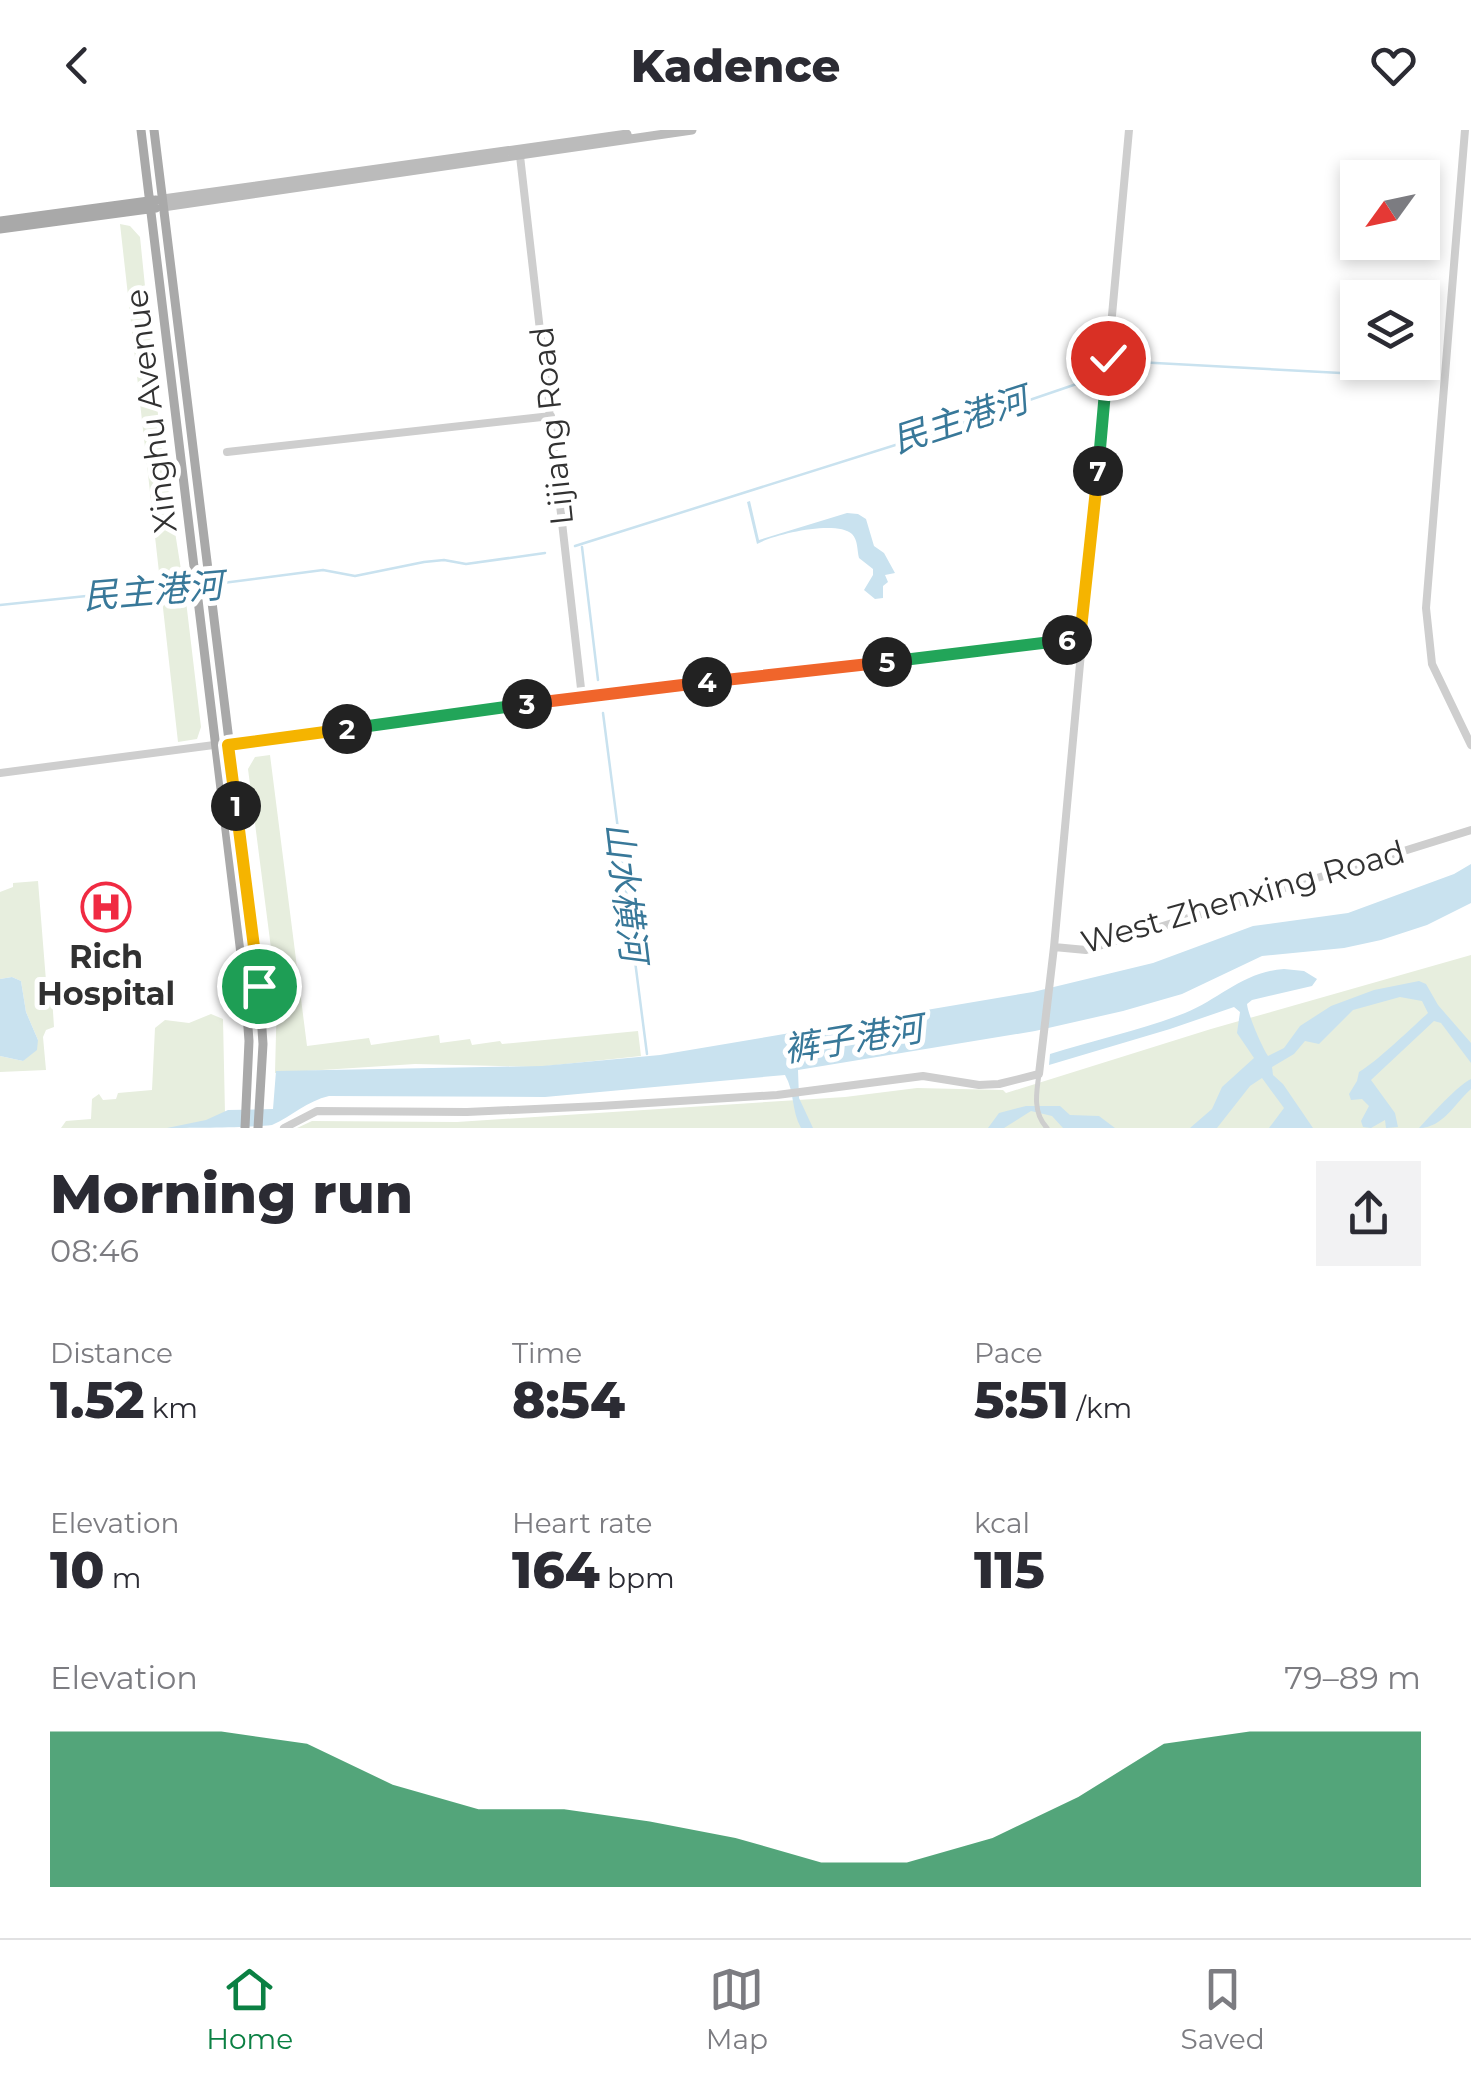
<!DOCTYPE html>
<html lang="en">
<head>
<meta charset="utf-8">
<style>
	:root { --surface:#fff; --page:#f2f2f3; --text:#2b2b33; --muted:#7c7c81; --line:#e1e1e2; --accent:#0b8043 }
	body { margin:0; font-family:Montserrat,"Noto Sans SC",sans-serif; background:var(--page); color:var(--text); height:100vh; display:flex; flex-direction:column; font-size:38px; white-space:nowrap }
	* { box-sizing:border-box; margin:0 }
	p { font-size:32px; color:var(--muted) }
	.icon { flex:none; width:55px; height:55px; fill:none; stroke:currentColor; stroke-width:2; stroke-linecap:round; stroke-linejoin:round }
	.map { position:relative; height:998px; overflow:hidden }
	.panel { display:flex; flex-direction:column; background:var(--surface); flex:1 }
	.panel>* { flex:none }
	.needle { width:65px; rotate:237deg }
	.controls { position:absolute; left:1340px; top:30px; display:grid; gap:20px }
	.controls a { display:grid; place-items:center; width:100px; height:100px; border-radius:0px; background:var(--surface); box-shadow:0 5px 15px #0003; font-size:50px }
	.pin { position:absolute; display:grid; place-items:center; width:85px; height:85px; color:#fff; margin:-42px; border:5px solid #fff; border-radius:50%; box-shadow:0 2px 10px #0007 }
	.km { position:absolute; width:50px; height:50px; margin:-25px; border-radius:50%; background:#222; color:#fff; font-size:28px; line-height:50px; text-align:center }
	.round { display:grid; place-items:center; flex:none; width:105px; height:105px; border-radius:0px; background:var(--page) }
	.summary { display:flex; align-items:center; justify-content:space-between; height:170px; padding:0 50px }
	h1 { font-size:55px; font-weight:800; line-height:75px }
	.stats { display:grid; grid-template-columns:repeat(3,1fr); gap:15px; height:170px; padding:10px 50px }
	.stats div { display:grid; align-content:center }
	.stats b { font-size:50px; font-weight:800 }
	.stats small { font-size:28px; font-weight:400 }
	.stats p { font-size:28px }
	.chart { height:280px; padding:20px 50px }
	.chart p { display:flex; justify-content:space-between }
	.chart svg { width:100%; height:180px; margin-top:10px; fill:var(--accent); opacity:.7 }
	header { display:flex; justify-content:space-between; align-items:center; height:130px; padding:0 50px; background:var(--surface); font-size:45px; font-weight:800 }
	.dock { display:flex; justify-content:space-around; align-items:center; height:140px; border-top:2px solid var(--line); background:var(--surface); font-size:28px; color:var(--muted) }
	.dock a { display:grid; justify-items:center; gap:5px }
	.dock .on { color:var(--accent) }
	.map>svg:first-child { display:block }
	.green { fill:#e7eede }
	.water { fill:#c9e2ef }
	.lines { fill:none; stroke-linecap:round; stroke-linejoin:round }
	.stream { stroke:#c9e2ef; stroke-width:2.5 }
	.pedestrian { stroke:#cecece; stroke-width:5 }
	.tertiary { stroke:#cecece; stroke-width:8 }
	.secondary { stroke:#bbb; stroke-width:9 }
	.primary { stroke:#a9a9a9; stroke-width:9 }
	.split-1-casing { stroke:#fff; stroke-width:20 }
	.split-2-casing { stroke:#fff; stroke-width:20 }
	.split-3-casing { stroke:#fff; stroke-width:20 }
	.split-4-casing { stroke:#fff; stroke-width:20 }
	.split-5-casing { stroke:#fff; stroke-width:20 }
	.split-6-casing { stroke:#fff; stroke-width:20 }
	.split-7-casing { stroke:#fff; stroke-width:20 }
	.split-8-casing { stroke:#fff; stroke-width:20 }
	.split-1 { stroke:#f5b400; stroke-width:12 }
	.split-2 { stroke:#f5b400; stroke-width:12 }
	.split-3 { stroke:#22a559; stroke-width:12 }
	.split-4 { stroke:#f0652b; stroke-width:12 }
	.split-5 { stroke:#f0652b; stroke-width:12 }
	.split-6 { stroke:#22a559; stroke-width:12 }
	.split-7 { stroke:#f5b400; stroke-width:12 }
	.split-8 { stroke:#22a559; stroke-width:12 }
	.labels { text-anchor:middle; stroke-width:10; stroke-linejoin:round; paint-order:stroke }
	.street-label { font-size:32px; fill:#313131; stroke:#fff }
	.poi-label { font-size:32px; font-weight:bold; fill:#313131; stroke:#fff }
	.water-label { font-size:35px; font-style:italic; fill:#387899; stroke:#fff }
</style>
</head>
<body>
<header><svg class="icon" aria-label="back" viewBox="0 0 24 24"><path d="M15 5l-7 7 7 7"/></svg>Kadence<svg class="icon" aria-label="heart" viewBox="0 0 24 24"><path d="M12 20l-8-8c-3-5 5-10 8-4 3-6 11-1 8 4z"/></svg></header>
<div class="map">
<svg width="1471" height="998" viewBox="0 0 1471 998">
	<rect width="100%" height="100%" fill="#fff"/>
	<!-- green -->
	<path class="green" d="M120,94L130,96L140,107L161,314L186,471L201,597L197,609L178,612Z
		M270,625L307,916L369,908L371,915L439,905L440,913L470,909L472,915L500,911L502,914L638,901L641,926L537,937L415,934L275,943L277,865L248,639L255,627Z
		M38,751L46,851H51L54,897L46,900L43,907L46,940L0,942V926L23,931L38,910L26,882L21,851L12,847L0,849V762L13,757V753Z
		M1471,825V998H297L312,991L457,992L845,967L917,958L1003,960L1006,963L1211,899Z
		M211,884L223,889L225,984L187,998H61L66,991L91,989L92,969L99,964L103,970L116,969L118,963L152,960L155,898L165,890L189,893Z"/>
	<!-- water -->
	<path class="water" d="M750,371L759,410L847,383L858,384L866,389L874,416L884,423L895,443L885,445L888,452L883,456V468L875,469L864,460L873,445V439L859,428C857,420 858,410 852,404C836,390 775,404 757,414L747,372Z
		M1471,734V773L1427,795L1381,810L1344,818L1262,826L1182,864L1123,881L1035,901L798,940L799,968L813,998H801C791,980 795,962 785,945L545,967L329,966C307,971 292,986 272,995C247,998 196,998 167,998L206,990L228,980L273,979L276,941L542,936L660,925L1033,862L1153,833L1253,796L1348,783L1454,744Z
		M1284,839L1304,841L1317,849L1312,856L1252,870L1247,874C1248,885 1262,917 1268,926L1284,918L1300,896L1331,876L1374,860L1419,851L1426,854L1438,875L1471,913V933L1441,893L1434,891L1371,950L1395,983L1398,997L1386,998L1385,990L1371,998L1363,997L1361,991L1369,976L1362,969L1351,970L1349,964L1357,951L1359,942C1379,930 1409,900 1428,883L1422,871L1400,867L1353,880L1319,914L1305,911L1294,924L1272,937L1273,945L1283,954L1313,998H1269L1284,978L1262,948L1250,956L1217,998H1190L1212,979L1222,957L1254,928L1237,903L1240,882L1234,877L1170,899L1049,935L1050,924C1094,910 1142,900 1185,883C1220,869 1243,842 1284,839Z
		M12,847L21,851L26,882L38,910L37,920L23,931L0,926V849Z
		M1471,949V959C1455,973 1443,998 1419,998C1431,985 1457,956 1471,949Z
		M1026,976H1060L1070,985L1099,986L1115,998H1063L1052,986L1031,981L1004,998H988L999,983Z"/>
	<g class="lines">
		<!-- stream -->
		<path class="stream" d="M1110,242L1137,232L1416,247
			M575,416L924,306L1103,245
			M582,417L598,550
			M215,454L323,440L355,446L424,432L444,430L466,434L545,423
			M0,475L192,455
			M603,583L647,924"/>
		<!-- pedestrian -->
		<path class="pedestrian" d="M1039,944C1036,964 1033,983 1047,998"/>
		<!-- tertiary -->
		<path class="tertiary" d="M1129,0L1054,817L1086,820L1471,700
			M1465,0L1426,478L1432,534L1471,615
			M520,26L582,567
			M227,322L551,286
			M0,643L582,567L1080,508
			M284,998L317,981L467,982L600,976L777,965L923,946L979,955L999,954L1039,944L1054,817"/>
		<!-- secondary -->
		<path class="secondary" d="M163,69L627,4
			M163,77L692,0"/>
		<!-- primary -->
		<path class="primary" d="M141,0L245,857L249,911L245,998
			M154,0L259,855L263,914L258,998
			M0,91L156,70
			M0,99L156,78"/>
	</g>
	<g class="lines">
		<!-- split-1 casing -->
		<g class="split-1-casing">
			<path id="split-1" d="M236,676L259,856"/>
		</g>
		<!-- split-2 casing -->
		<g class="split-2-casing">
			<path id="split-2" d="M236,676L228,615L347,599"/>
		</g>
		<!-- split-3 casing -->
		<g class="split-3-casing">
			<path id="split-3" d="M347,599L527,574"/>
		</g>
		<!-- split-4 casing -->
		<g class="split-4-casing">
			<path id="split-4" d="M527,574L707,552"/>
		</g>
		<!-- split-5 casing -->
		<g class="split-5-casing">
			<path id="split-5" d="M707,552L887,532"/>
		</g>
		<!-- split-6 casing -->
		<g class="split-6-casing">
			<path id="split-6" d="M887,532L1067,510"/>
		</g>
		<!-- split-7 casing -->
		<g class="split-7-casing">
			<path id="split-7" d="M1067,510L1080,508L1098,341"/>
		</g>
		<!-- split-8 casing -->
		<g class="split-8-casing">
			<path id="split-8" d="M1098,341L1108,228"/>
		</g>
		<!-- split-1 -->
		<use href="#split-1" class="split-1"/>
		<!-- split-2 -->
		<use href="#split-2" class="split-2"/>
		<!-- split-3 -->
		<use href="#split-3" class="split-3"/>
		<!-- split-4 -->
		<use href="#split-4" class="split-4"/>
		<!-- split-5 -->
		<use href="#split-5" class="split-5"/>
		<!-- split-6 -->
		<use href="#split-6" class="split-6"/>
		<!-- split-7 -->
		<use href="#split-7" class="split-7"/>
		<!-- split-8 -->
		<use href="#split-8" class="split-8"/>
	</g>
	<!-- icons -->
	<defs>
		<g id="hospital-ring" transform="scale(2.5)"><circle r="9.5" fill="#fff" stroke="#f02a42" stroke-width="1.5"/><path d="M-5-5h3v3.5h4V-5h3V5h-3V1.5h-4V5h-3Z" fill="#f02a42"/></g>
	</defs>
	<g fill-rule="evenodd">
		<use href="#hospital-ring" x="106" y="777"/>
	</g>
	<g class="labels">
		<!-- street labels -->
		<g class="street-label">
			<text transform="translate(151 281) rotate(-97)" y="11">Xinghu Avenue</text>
			<text transform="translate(552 296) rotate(-96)" y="11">Lijiang Road</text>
			<text transform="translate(1243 767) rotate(-16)" y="11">West Zhenxing Road</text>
		</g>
		<!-- poi labels -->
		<g class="poi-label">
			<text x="106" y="838">Rich<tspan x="106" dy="37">Hospital</tspan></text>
		</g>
		<!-- water labels -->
		<g class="water-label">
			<text transform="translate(960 290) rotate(-18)" y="12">民主港河</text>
			<text transform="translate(153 461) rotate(-5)" y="12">民主港河</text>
			<text transform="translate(626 762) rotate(83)" y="12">山水横河</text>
			<text transform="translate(853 909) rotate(-9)" y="12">裤子港河</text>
		</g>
	</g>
</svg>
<div class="controls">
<a><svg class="needle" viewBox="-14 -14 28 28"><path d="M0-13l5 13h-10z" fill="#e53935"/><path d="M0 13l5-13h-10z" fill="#7c7c81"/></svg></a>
<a><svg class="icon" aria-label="layers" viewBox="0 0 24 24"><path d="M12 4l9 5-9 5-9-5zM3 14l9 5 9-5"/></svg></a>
</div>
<div class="pin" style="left:259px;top:856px;background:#1e9e55"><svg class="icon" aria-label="arrive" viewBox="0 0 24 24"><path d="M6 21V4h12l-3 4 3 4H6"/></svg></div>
<div class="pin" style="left:1108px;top:228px;background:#d93025"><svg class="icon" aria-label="check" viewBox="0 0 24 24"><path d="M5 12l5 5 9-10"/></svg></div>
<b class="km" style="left:236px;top:676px">1</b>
<b class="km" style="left:347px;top:599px">2</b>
<b class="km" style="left:527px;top:574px">3</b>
<b class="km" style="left:707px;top:552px">4</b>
<b class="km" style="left:887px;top:532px">5</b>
<b class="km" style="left:1067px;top:510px">6</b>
<b class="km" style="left:1098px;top:341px">7</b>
</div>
<section class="panel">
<div class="summary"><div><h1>Morning run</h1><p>08:46</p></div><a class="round"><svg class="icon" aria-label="share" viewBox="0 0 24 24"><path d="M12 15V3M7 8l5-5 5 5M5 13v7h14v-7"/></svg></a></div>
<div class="stats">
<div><p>Distance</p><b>1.52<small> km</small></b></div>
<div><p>Time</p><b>8:54</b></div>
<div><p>Pace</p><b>5:51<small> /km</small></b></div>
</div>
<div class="stats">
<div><p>Elevation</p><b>10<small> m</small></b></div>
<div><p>Heart rate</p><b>164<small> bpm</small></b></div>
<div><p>kcal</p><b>115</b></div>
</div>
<div class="chart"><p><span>Elevation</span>79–89 m</p>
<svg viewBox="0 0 160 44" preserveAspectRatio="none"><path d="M0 44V6L10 6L20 6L30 9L40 19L50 25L60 25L70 28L80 32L90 38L100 38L110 32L120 22L130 9L140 6L150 6L160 6V44z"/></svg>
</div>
</section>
<nav class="dock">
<a class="on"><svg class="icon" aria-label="home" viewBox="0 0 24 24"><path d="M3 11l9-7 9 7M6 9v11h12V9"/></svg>Home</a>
<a><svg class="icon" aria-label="map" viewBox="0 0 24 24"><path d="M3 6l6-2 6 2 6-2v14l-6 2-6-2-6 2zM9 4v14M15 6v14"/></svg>Map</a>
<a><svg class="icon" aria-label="saved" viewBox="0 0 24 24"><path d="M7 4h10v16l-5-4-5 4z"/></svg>Saved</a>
</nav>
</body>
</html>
